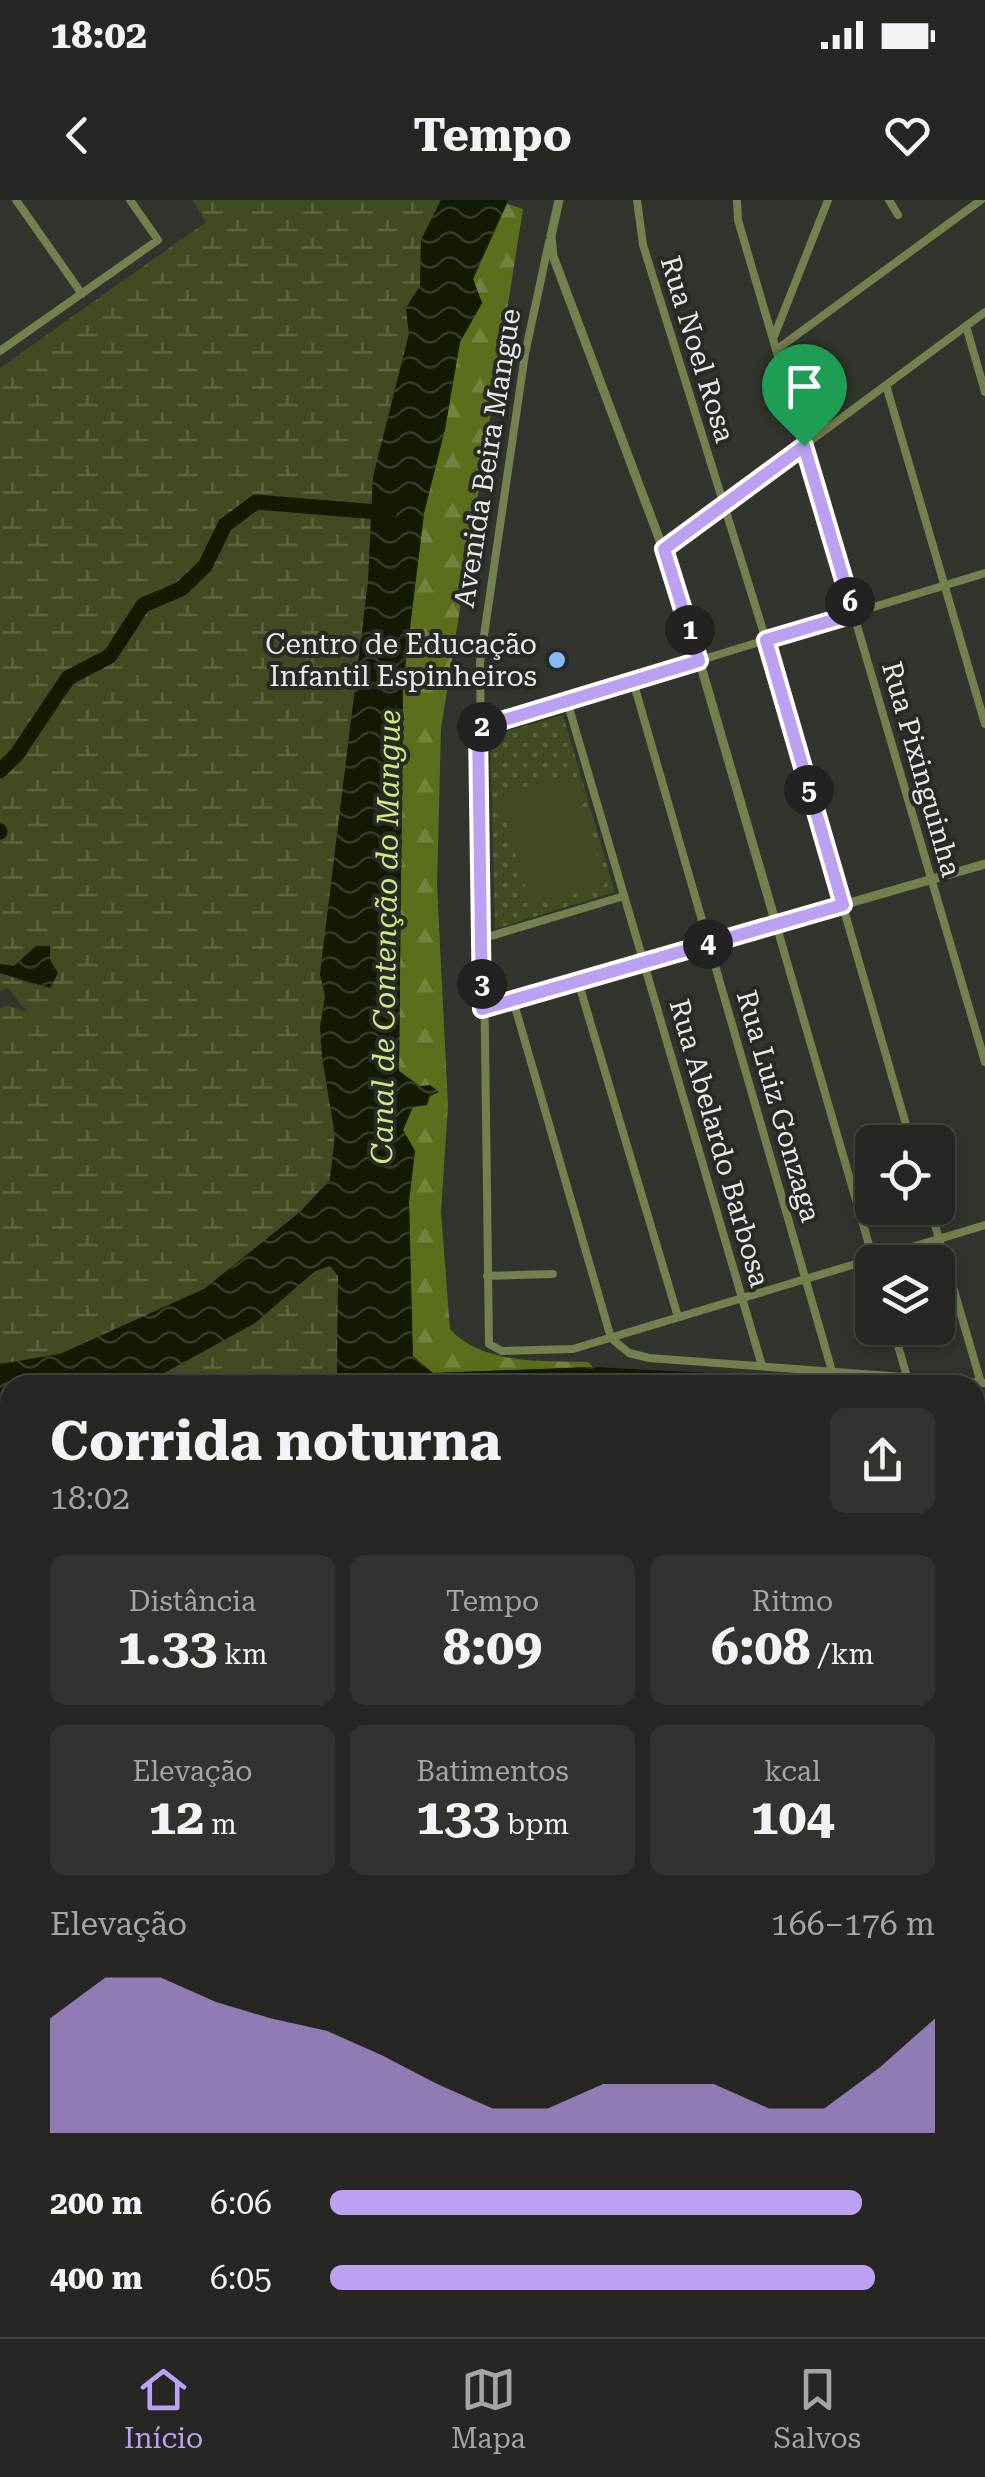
<!DOCTYPE html>
<html lang="pt">
<head>
<meta charset="utf-8">
<style>
	:root { --surface:#262722; --page:#32332f; --text:#f1f3f6; --muted:#a4a5a5; --line:#424440; --accent:#bca0f2 }
	body { margin:0; font-family:"Roboto Serif",serif; background:var(--page); color:var(--text); height:100vh; display:flex; flex-direction:column; font-size:38px; white-space:nowrap }
	* { box-sizing:border-box; margin:0 }
	p { font-size:32px; color:var(--muted) }
	.icon { flex:none; width:55px; height:55px; fill:none; stroke:currentColor; stroke-width:2; stroke-linecap:round; stroke-linejoin:round }
	.map { position:relative; flex:1; overflow:hidden }
	.details { position:absolute; left:0px; top:1175px; width:985px; height:962px; display:flex; flex-direction:column; background:var(--surface); border-radius:30px 30px 0 0; box-shadow:0 5px 15px #0003,0 0 0 2px var(--line) }
	.details>* { flex:none }
	.controls { position:absolute; left:855px; top:925px; display:grid; gap:20px }
	.controls a { display:grid; place-items:center; width:100px; height:100px; border-radius:15px; background:var(--surface); box-shadow:0 5px 15px #0003,0 0 0 2px var(--line); font-size:50px }
	.pin { position:absolute; display:grid; place-items:center; width:85px; height:85px; color:#fff; margin:-102px -42px; border-radius:50% 50% 50% 0; rotate:-45deg; box-shadow:0 0 10px #0007 }
	.pin .icon { rotate:45deg }
	.km { position:absolute; width:50px; height:50px; margin:-25px; border-radius:50%; background:#222; color:#fff; font-size:28px; line-height:50px; text-align:center }
	.round { display:grid; place-items:center; flex:none; width:105px; height:105px; border-radius:15px; background:var(--page) }
	.headline { display:flex; align-items:center; justify-content:space-between; height:170px; padding:0 50px }
	h1 { font-size:55px; font-weight:700; line-height:75px }
	.metrics { display:grid; grid-template-columns:repeat(3,1fr); gap:15px; height:170px; padding:10px 50px }
	.metrics div { display:grid; align-content:center; border-radius:15px; background:var(--page); text-align:center }
	.metrics b { font-size:50px; font-weight:700 }
	.metrics small { font-size:28px; font-weight:400 }
	.metrics p { font-size:28px }
	.chart { height:280px; padding:20px 50px }
	.chart p { display:flex; justify-content:space-between }
	.chart svg { width:100%; height:180px; margin-top:10px; fill:var(--accent); opacity:.7 }
	ul { padding:0 50px; list-style:none; font-size:32px }
	li { display:grid; grid-template-columns:160px 120px 1fr; align-items:center; height:75px }
	li i { height:25px; border-radius:12px; background:var(--accent) }
	.status { display:flex; justify-content:space-between; align-items:center; height:70px; padding:0 50px; background:var(--surface); direction:ltr }
	.status svg { height:28px; fill:currentColor }
	header { display:flex; justify-content:space-between; align-items:center; height:130px; padding:0 50px; background:var(--surface); font-size:45px; font-weight:700 }
	.menu { display:flex; justify-content:space-around; align-items:center; height:140px; border-top:2px solid var(--line); background:var(--surface); font-size:28px; color:var(--muted) }
	.menu a { display:grid; justify-items:center; gap:5px }
	.menu .on { color:var(--accent) }
	.map>svg:first-child { display:block }
	.grass { fill:url(#grass-dots) }
	.forest { fill:url(#forest-firs) }
	.wetland { fill:url(#wetland-marsh) }
	.pitch { fill:#404b21 }
	.water { fill:url(#water-waves) }
	.lines { fill:none; stroke-linecap:round; stroke-linejoin:round }
	.river { stroke:#131a02; stroke-width:15 }
	.minor { stroke:#72814d; stroke-width:8 }
	.tertiary { stroke:#72814d; stroke-width:9 }
	.route-casing { stroke:#fff; stroke-width:20 }
	.route { stroke:#bca0f2; stroke-width:12 }
	.poi-dot { fill:#85bbfb; stroke:#282a25; stroke-width:4 }
	.labels { text-anchor:middle; stroke-width:8; stroke-linejoin:round; paint-order:stroke }
	.street-label { font-size:28px; fill:#e8eae6; stroke:#282a25 }
	.poi-label { font-size:28px; fill:#e8eae6; stroke:#282a25; text-anchor:end }
	.water-label { font-size:30px; font-style:italic; fill:#cdeb7f; stroke:#282a25 }
</style>
</head>
<body>
<div class="status"><b>18:02</b><svg viewBox="0 0 49 12"><path d="M0 12V9h3v3zM5 12V6h3v6zM10 12V3h3v9zM15 12V0h3v12zM26 1h20v11H26zM47 4h2v5h-2z"/></svg></div>
<header><svg class="icon" aria-label="back" viewBox="0 0 24 24"><path d="M15 5l-7 7 7 7"/></svg>Tempo<svg class="icon" aria-label="heart" viewBox="0 0 24 24"><path d="M12 20l-8-8c-3-5 5-10 8-4 3-6 11-1 8 4z"/></svg></header>
<div class="map">
<svg width="985" height="2137" viewBox="0 0 985 2137">
	<defs>
		<pattern id="grass-dots" width="8" height="8" patternUnits="userSpaceOnUse" patternTransform="scale(2.5)"><rect width="8" height="8" fill="#404b21"/><path d="M2 2h.1M6 6h.1" fill="none" stroke="#5c6541" stroke-width="1.8" stroke-linecap="round"/></pattern>
		<pattern id="forest-firs" width="22" height="20" patternUnits="userSpaceOnUse" patternTransform="scale(2.5)"><rect width="22" height="20" fill="#5b6e1c"/><path d="M5 1l3.5 6h-7zM16 11l3.5 6h-7z" fill="#73833d"/></pattern>
		<pattern id="wetland-marsh" width="20" height="14" patternUnits="userSpaceOnUse" patternTransform="scale(2.5)"><rect width="20" height="14" fill="#404b21"/><path d="M1 5h8M5 5V1M11 12h8M15 12V8" fill="none" stroke="#5c6541"/></pattern>
		<pattern id="water-waves" width="16" height="10" patternUnits="userSpaceOnUse" patternTransform="scale(2.5)"><rect width="16" height="10" fill="#131a02"/><path d="M0 5q4-4 8 0t8 0" fill="none" stroke="#353b27"/></pattern>
	</defs>
	<rect width="100%" height="100%" fill="#32342e"/>
	<!-- grass -->
	<path class="grass" d="M563,515L615,692L495,729L490,536Z"/>
	<!-- forest -->
	<path class="forest" d="M507,4L523,9L441,529L437,685L448,905L441,1012L450,1129C482,1165 544,1161 588,1162L593,1167L433,1173L413,1156L412,1148L409,1001L415,951L403,930L420,887L399,872L403,485L424,313L445,229L460,142L482,103L473,79Z"/>
	<!-- wetland -->
	<path class="wetland" d="M192,0H441L421,40L420,86L406,108L409,134L373,277L368,382L320,774L326,796L322,857L335,935L330,980L300,1012L205,1089L60,1154L0,1164V808L6,805L27,812L8,788L0,791V773L35,785L50,760V747L36,746L14,766L0,764V168L206,22Z
		M331,1065L338,1076L337,1185H142L255,1123L315,1071Z
		M10,1222V2128H51L44,2137H0V1223Z"/>
	<!-- pitch -->
	<path class="pitch" d="M572,574L605,685L531,706L498,595Z"/>
	<!-- water -->
	<path class="water" d="M441,0H508L473,79L482,103L460,142L445,229L424,313L403,485L399,871L420,886L430,885L439,892L430,896L427,905L413,907L403,930L415,951L409,1001L413,1156L433,1173L593,1167L942,1185H337L338,1076L330,1066L315,1071L255,1123L142,1185H10V1222L0,1223V1164L60,1154L204,1089L300,1012L330,980L335,935L322,857L320,827L325,796L320,774L368,382L373,277L409,134L406,108L420,86L421,40Z
		M36,746H50V760L58,773L50,788L0,773V764L14,766Z"/>
	<g class="lines">
		<!-- river -->
		<path class="river" d="M0,571L17,554L68,478L110,456L143,405L181,389L205,366L225,325L256,302L389,313
			M0,631V632
			M0,1810L10,1807"/>
		<!-- minor -->
		<path class="minor" d="M16,0L82,94
			M637,0L643,45L766,440L911,942
			M737,0L738,20L985,862
			M889,0L898,15
			M549,42L525,154L480,463L489,1144L502,1151L573,1149L985,1025
			M966,126L985,192
			M773,139L828,0
			M776,150L981,0
			M0,151L158,40L130,0
			M886,185L985,524
			M664,349L985,112
			M633,481L832,1171
			M567,501L762,1166
			M478,528L985,373
			M481,739L624,696
			M578,781L678,1117
			M513,800L611,1138L629,1153L649,1158L985,1183
			M482,809L776,724L874,1062
			M930,1008L981,1183
			M487,1076L553,1074
			M893,1128L907,1177
			M975,1246L985,1247
			M975,1444L985,1484
			M975,1577L985,1575
			M975,1908L985,1905
			M975,1950L985,1955
			M975,2007L985,2011
			M215,2128L218,2137
			M326,2128L329,2137
			M844,2128L847,2137
			M170,2137L177,2128
			M339,2137L368,2128
			M648,2137L677,2128
			M968,2137L985,2132"/>
		<!-- tertiary -->
		<path class="tertiary" d="M559,0L551,36L553,56L680,394L776,724L985,664
			M975,1825L985,1822
			M432,2128L436,2137"/>
	</g>
	<g class="lines">
		<!-- route casing -->
		<g class="route-casing">
			<path id="route" d="M804,246L854,414L766,440L843,705L482,809L478,528L699,461L664,349Z"/>
		</g>
		<!-- route -->
		<use href="#route" class="route"/>
	</g>
	<!-- markers -->
	<circle class="poi-dot" cx="557" cy="460" r="10"/>
	<g class="labels">
		<!-- street labels -->
		<g class="street-label">
			<text transform="translate(698 149) rotate(73)" y="10">Rua Noel Rosa</text>
			<text transform="translate(487 258) rotate(-81)" y="10">Avenida Beira Mangue</text>
			<text transform="translate(922 569) rotate(74)" y="10">Rua Pixinguinha</text>
			<text transform="translate(779 906) rotate(74)" y="10">Rua Luiz Gonzaga</text>
			<text transform="translate(720 943) rotate(74)" y="10">Rua Abelardo Barbosa</text>
		</g>
		<!-- poi labels -->
		<g class="poi-label">
			<text x="537" y="454">Centro de Educação<tspan x="537" dy="32">Infantil Espinheiros</tspan></text>
		</g>
		<!-- water labels -->
		<g class="water-label">
			<text transform="translate(386 737) rotate(-89)" y="10">Canal de Contenção do Mangue</text>
		</g>
	</g>
</svg>
<div class="controls">
<a><svg class="icon" aria-label="locate" viewBox="0 0 24 24"><circle cx="12" cy="12" r="6"/><path d="M12 2v4M12 18v4M2 12h4M18 12h4"/></svg></a>
<a><svg class="icon" aria-label="layers" viewBox="0 0 24 24"><path d="M12 4l9 5-9 5-9-5zM3 14l9 5 9-5"/></svg></a>
</div>
<div class="pin" style="left:804px;top:246px;background:#1e9e55"><svg class="icon" aria-label="arrive" viewBox="0 0 24 24"><path d="M6 21V4h12l-3 4 3 4H6"/></svg></div>
<b class="km" style="left:690px;top:430px">1</b>
<b class="km" style="left:482px;top:527px">2</b>
<b class="km" style="left:482px;top:784px">3</b>
<b class="km" style="left:708px;top:744px">4</b>
<b class="km" style="left:809px;top:590px">5</b>
<b class="km" style="left:850px;top:402px">6</b>
<section class="details">
<div class="headline"><div><h1>Corrida noturna</h1><p>18:02</p></div><a class="round"><svg class="icon" aria-label="share" viewBox="0 0 24 24"><path d="M12 15V3M7 8l5-5 5 5M5 13v7h14v-7"/></svg></a></div>
<div class="metrics">
<div><p>Distância</p><b>1.33<small> km</small></b></div>
<div><p>Tempo</p><b>8:09</b></div>
<div><p>Ritmo</p><b>6:08<small> /km</small></b></div>
</div>
<div class="metrics">
<div><p>Elevação</p><b>12<small> m</small></b></div>
<div><p>Batimentos</p><b>133<small> bpm</small></b></div>
<div><p>kcal</p><b>104</b></div>
</div>
<div class="chart"><p><span>Elevação</span>166–176 m</p>
<svg viewBox="0 0 160 44" preserveAspectRatio="none"><path d="M0 44V16L10 6L20 6L30 12L40 16L50 19L60 25L70 32L80 38L90 38L100 32L110 32L120 32L130 38L140 38L150 28L160 16V44z"/></svg>
</div>
<ul>
<li><b>200 m</b>6:06<i style="width:88%"></i></li>
<li><b>400 m</b>6:05<i style="width:90%"></i></li>
</ul>
</section>
</div>
<nav class="menu">
<a class="on"><svg class="icon" aria-label="home" viewBox="0 0 24 24"><path d="M3 11l9-7 9 7M6 9v11h12V9"/></svg>Início</a>
<a><svg class="icon" aria-label="map" viewBox="0 0 24 24"><path d="M3 6l6-2 6 2 6-2v14l-6 2-6-2-6 2zM9 4v14M15 6v14"/></svg>Mapa</a>
<a><svg class="icon" aria-label="saved" viewBox="0 0 24 24"><path d="M7 4h10v16l-5-4-5 4z"/></svg>Salvos</a>
</nav>
</body>
</html>
